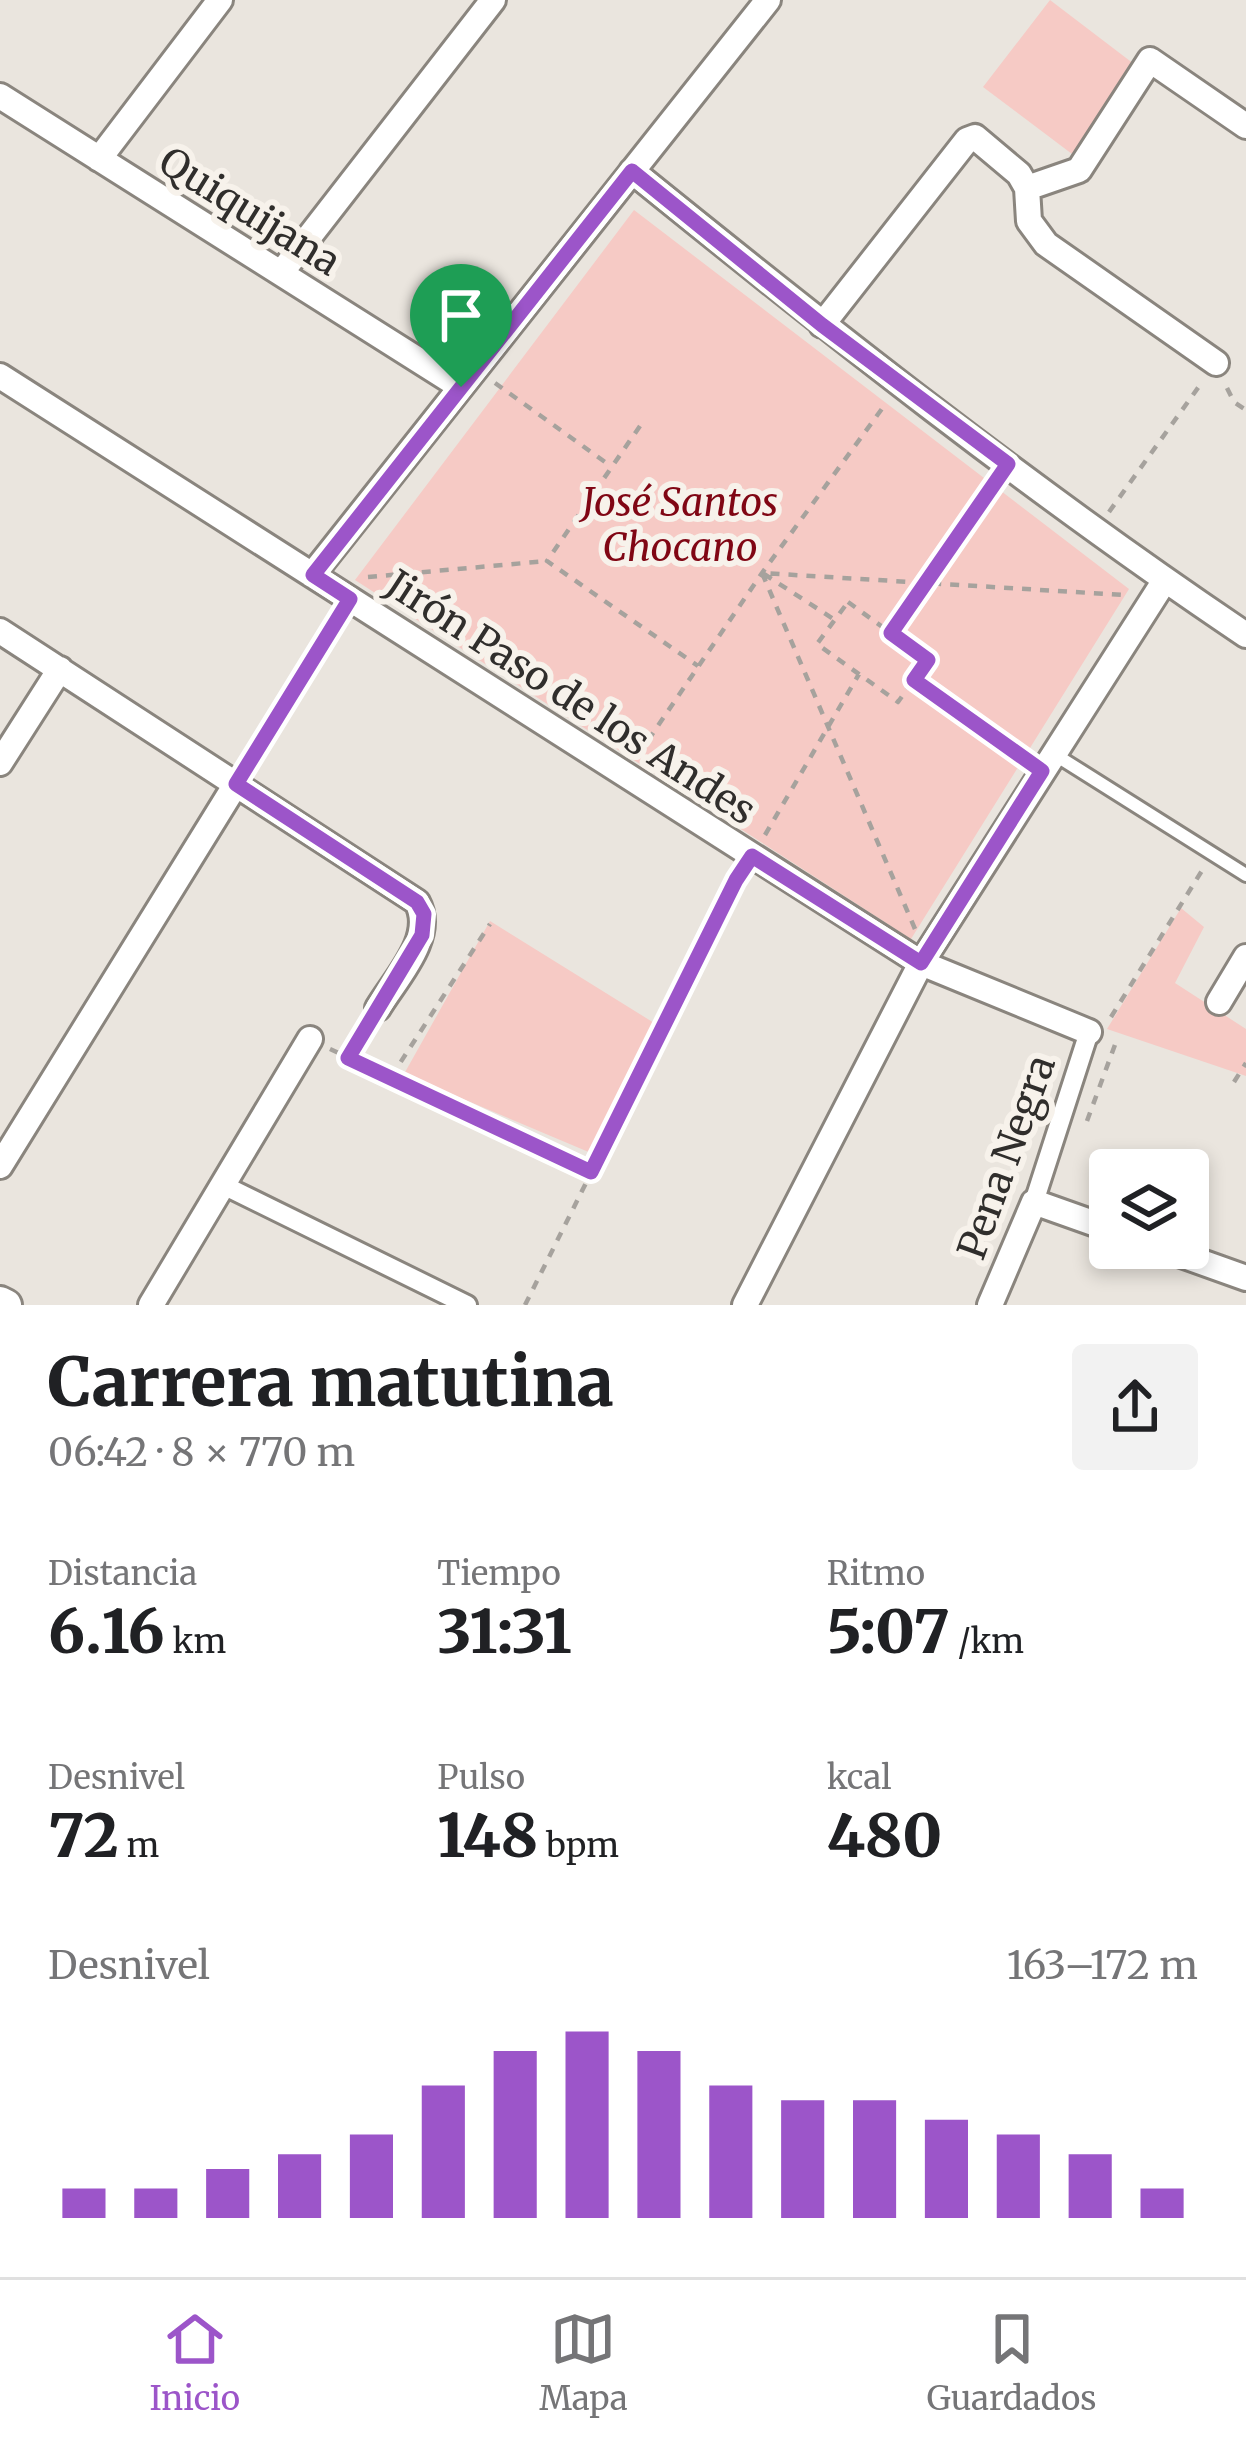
<!DOCTYPE html>
<html lang="es">
<head>
<meta charset="utf-8">
<style>
	:root { --surface:#fff; --page:#f2f2f2; --text:#202124; --muted:#757577; --line:#e0e0e0; --accent:#9c55c9 }
	body { margin:0; font-family:Merriweather,serif; background:var(--page); color:var(--text); height:100vh; display:flex; flex-direction:column; font-size:45px; white-space:nowrap }
	* { box-sizing:border-box; margin:0 }
	p { font-size:39px; color:var(--muted) }
	.icon { flex:none; width:66px; height:66px; fill:none; stroke:currentColor; stroke-width:2; stroke-linecap:round; stroke-linejoin:round }
	.map { position:relative; height:1305px; overflow:hidden }
	.drawer { display:flex; flex-direction:column; background:var(--surface); flex:1 }
	.drawer>* { flex:none }
	.buttons { position:absolute; left:1089px; top:1149px; display:grid; gap:24px }
	.buttons a { display:grid; place-items:center; width:120px; height:120px; border-radius:12px; background:var(--surface); box-shadow:0 6px 18px #0003; font-size:60px }
	.pin { position:absolute; display:grid; place-items:center; width:102px; height:102px; color:#fff; margin:-123px -51px; border-radius:50% 50% 50% 0; rotate:-45deg; box-shadow:0 0 12px #0007 }
	.pin .icon { rotate:45deg }
	.round { display:grid; place-items:center; flex:none; width:126px; height:126px; border-radius:12px; background:var(--page) }
	.head { display:flex; align-items:center; justify-content:space-between; height:204px; padding:0 48px }
	h1 { font-size:66px; font-weight:800; line-height:90px }
	.stats { display:grid; grid-template-columns:repeat(3,1fr); gap:18px; height:204px; padding:12px 48px }
	.stats div { display:grid; align-content:center }
	.stats b { font-size:60px; font-weight:800 }
	.stats small { font-size:33px; font-weight:400 }
	.stats p { font-size:33px }
	.chart { height:336px; padding:24px 48px }
	.chart p { display:flex; justify-content:space-between }
	.chart svg { width:100%; height:216px; margin-top:12px; stroke:var(--accent); stroke-width:6 }
	.dock { display:flex; justify-content:space-around; align-items:center; height:168px; border-top:3px solid var(--line); background:var(--surface); font-size:33px; color:var(--muted) }
	.dock a { display:grid; justify-items:center; gap:6px }
	.dock .on { color:var(--accent) }
	.map>svg:first-child { display:block }
	.green { fill:#f6cac5 }
	.lines { fill:none; stroke-linecap:round; stroke-linejoin:round }
	.service-casing { stroke:#8a857e; stroke-width:18 }
	.pedestrian-casing { stroke:#8a857e; stroke-width:24 }
	.minor-casing { stroke:#8a857e; stroke-width:30 }
	.tertiary-casing { stroke:#8a857e; stroke-width:36 }
	.path { stroke:#a6a29d; stroke-width:4.5; stroke-dasharray:9 9; stroke-linecap:butt }
	.service { stroke:#fff; stroke-width:12 }
	.pedestrian { stroke:#fff; stroke-width:18 }
	.minor { stroke:#fff; stroke-width:24 }
	.tertiary { stroke:#fff; stroke-width:30 }
	.route-casing { stroke:#fff; stroke-width:24 }
	.route { stroke:#9c55c9; stroke-width:15 }
	.labels { text-anchor:middle; stroke-width:12; stroke-linejoin:round; paint-order:stroke }
	.street-label { font-size:39px; fill:#302e2c; stroke:#f7f2eb }
	.park-label { font-size:39px; font-style:italic; fill:#800614; stroke:#f7f2eb }
</style>
</head>
<body>
<div class="map">
<svg width="1246" height="1305" viewBox="0 0 1246 1305">
	<rect width="100%" height="100%" fill="#eae5de"/>
	<!-- green -->
	<path class="green" d="M1050,0L1134,64L1076,157L983,87Z
		M634,210L1129,589L911,939L355,580Z
		M1181,908L1204,927L1175,983L1246,1029V1076L1107,1029Z
		M490,921L659,1026L591,1153L404,1074Z"/>
	<g class="lines">
		<!-- service casing -->
		<g class="service-casing">
			<path id="service" d="M1054,754L1246,875"/>
		</g>
		<!-- pedestrian casing -->
		<g class="pedestrian-casing">
			<path id="pedestrian" d="M223,1185L467,1305
				M1034,1202L1089,1032"/>
		</g>
		<!-- minor casing -->
		<g class="minor-casing">
			<path id="minor" d="M0,96L461,387
				M99,159L220,0
				M632,171C831,332 1033,492 1246,635
				M1027,188L1079,170L1150,60L1246,126
				M1027,188L1029,221L1046,244L1216,363
				M281,273L493,0
				M822,325L967,140L975,137L1019,174L1027,188
				M0,376L921,963L1089,1032
				M312,575L768,0
				M0,631L417,902C436,937 396,978 378,1008
				M0,763L60,669
				M1219,1002L1246,957
				M0,1166L236,784
				M1162,1248L1246,1278
				M151,1305L310,1039
				M745,1305L921,963L1165,580
				M990,1305L1034,1202L1110,1229"/>
		</g>
		<!-- tertiary casing -->
		<g class="tertiary-casing">
			<path id="tertiary" d="M0,1302L6,1305"/>
		</g>
		<!-- path -->
		<path class="path" d="M495,383L612,467
			M1227,388L1234,402L1246,410
			M640,426L547,561L698,666
			M1109,512L1200,385
			M764,574L835,620
			M368,577L547,561
			M848,602L928,660L898,702L817,644Z
			M891,633L993,484
			M915,680L1023,757
			M638,755L762,573L884,406
			M248,763L337,620
			M765,835L859,674
			M915,929L762,573L1124,595
			M1111,1017L1203,869
			M330,1049L591,1172
			M348,1057L366,1028
			M391,1077L490,924
			M1234,1082L1246,1063
			M1087,1121L1116,1042
			M525,1305L740,875"/>
		<!-- service -->
		<use href="#service" class="service"/>
		<!-- pedestrian -->
		<use href="#pedestrian" class="pedestrian"/>
		<!-- minor -->
		<use href="#minor" class="minor"/>
		<!-- tertiary -->
		<use href="#tertiary" class="tertiary"/>
	</g>
	<g class="lines">
		<!-- route casing -->
		<g class="route-casing">
			<path id="route" d="M632,171L822,325L1008,464L891,633L928,660L914,680L1042,771L921,963L752,856L736,880L591,1172L348,1058L422,935L424,914L417,902L236,784L350,599L313,575Z"/>
		</g>
		<!-- route -->
		<use href="#route" class="route"/>
	</g>
	<g class="labels">
		<!-- street labels -->
		<g class="street-label">
			<text transform="translate(250 211) rotate(32)" y="14">Quiquijana</text>
			<text transform="translate(571 697) rotate(33)" y="14">Jirón Paso de los Andes</text>
			<text transform="translate(1006 1157) rotate(-70)" y="14">Pena Negra</text>
		</g>
		<!-- park labels -->
		<g class="park-label">
			<text x="680" y="516">José Santos<tspan x="680" dy="45">Chocano</tspan></text>
		</g>
	</g>
</svg>
<div class="buttons">
<a><svg class="icon" aria-label="layers" viewBox="0 0 24 24"><path d="M12 4l9 5-9 5-9-5zM3 14l9 5 9-5"/></svg></a>
</div>
<div class="pin" style="left:461px;top:387px;background:#1e9e55"><svg class="icon" aria-label="arrive" viewBox="0 0 24 24"><path d="M6 21V4h12l-3 4 3 4H6"/></svg></div>
</div>
<section class="drawer">
<div class="head"><div><h1>Carrera matutina</h1><p>06:42 · 8 × 770 m</p></div><a class="round"><svg class="icon" aria-label="share" viewBox="0 0 24 24"><path d="M12 15V3M7 8l5-5 5 5M5 13v7h14v-7"/></svg></a></div>
<div class="stats">
<div><p>Distancia</p><b>6.16<small> km</small></b></div>
<div><p>Tiempo</p><b>31:31</b></div>
<div><p>Ritmo</p><b>5:07<small> /km</small></b></div>
</div>
<div class="stats">
<div><p>Desnivel</p><b>72<small> m</small></b></div>
<div><p>Pulso</p><b>148<small> bpm</small></b></div>
<div><p>kcal</p><b>480</b></div>
</div>
<div class="chart"><p><span>Desnivel</span>163–172 m</p>
<svg viewBox="0 0 160 44" preserveAspectRatio="none"><path d="M5 44V38M15 44V38M25 44V34M35 44V31M45 44V27M55 44V17M65 44V10M75 44V6M85 44V10M95 44V17M105 44V20M115 44V20M125 44V24M135 44V27M145 44V31M155 44V38"/></svg>
</div>
</section>
<nav class="dock">
<a class="on"><svg class="icon" aria-label="home" viewBox="0 0 24 24"><path d="M3 11l9-7 9 7M6 9v11h12V9"/></svg>Inicio</a>
<a><svg class="icon" aria-label="map" viewBox="0 0 24 24"><path d="M3 6l6-2 6 2 6-2v14l-6 2-6-2-6 2zM9 4v14M15 6v14"/></svg>Mapa</a>
<a><svg class="icon" aria-label="saved" viewBox="0 0 24 24"><path d="M7 4h10v16l-5-4-5 4z"/></svg>Guardados</a>
</nav>
</body>
</html>
